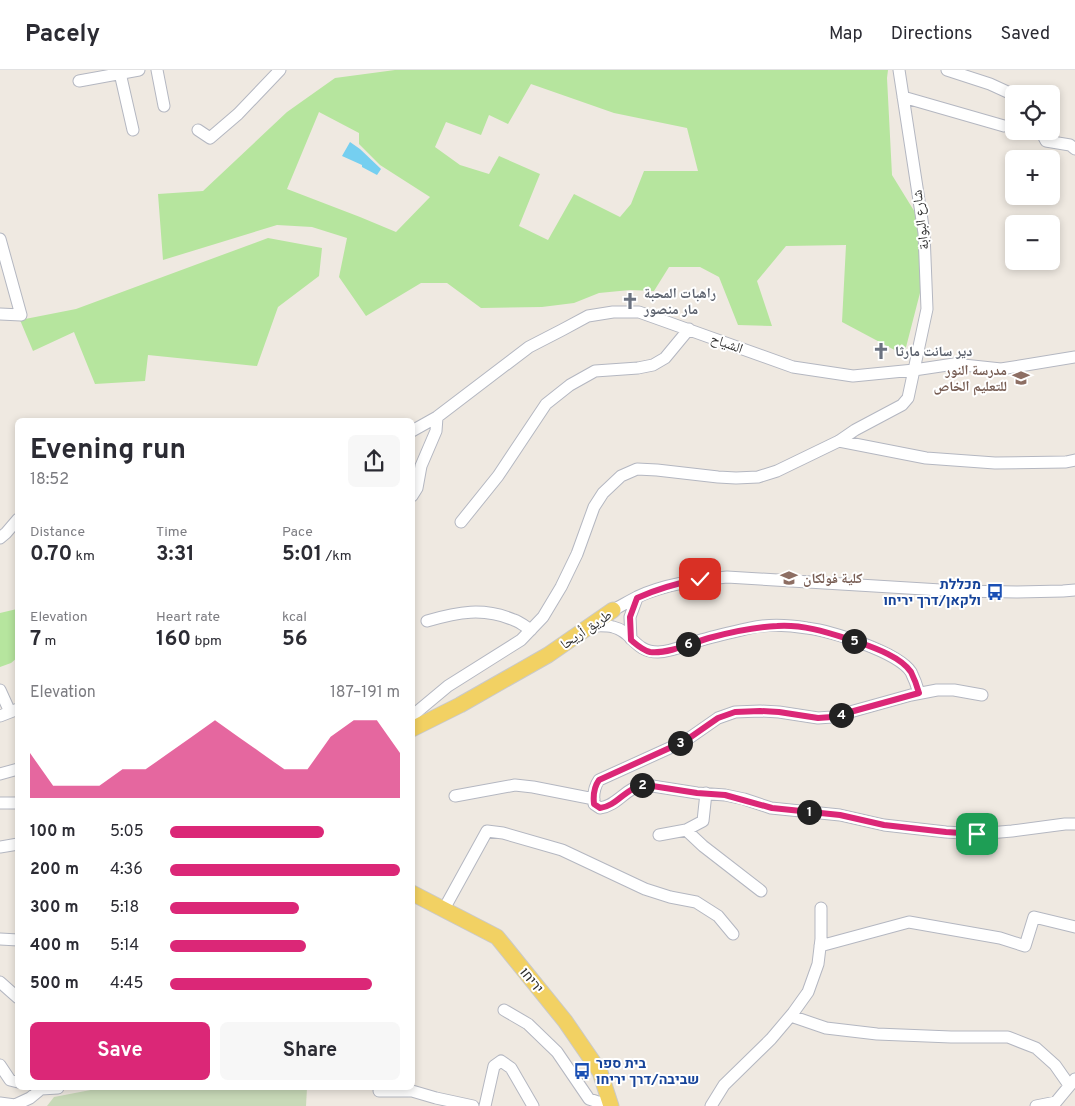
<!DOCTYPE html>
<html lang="en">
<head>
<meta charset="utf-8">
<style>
	:root { --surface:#fff; --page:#f7f7f7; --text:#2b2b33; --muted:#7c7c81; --line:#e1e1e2; --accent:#db2777 }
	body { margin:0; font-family:Overpass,"Noto Naskh Arabic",Heebo,sans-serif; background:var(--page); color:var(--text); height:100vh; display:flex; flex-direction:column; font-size:19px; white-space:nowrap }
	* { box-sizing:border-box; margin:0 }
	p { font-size:16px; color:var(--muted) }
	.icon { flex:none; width:28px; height:28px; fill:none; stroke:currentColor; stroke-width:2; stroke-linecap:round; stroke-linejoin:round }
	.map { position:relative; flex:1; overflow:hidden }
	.drawer { position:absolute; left:15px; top:348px; width:400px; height:672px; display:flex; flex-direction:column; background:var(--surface); border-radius:8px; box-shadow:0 2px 8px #0003 }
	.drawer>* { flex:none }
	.tools { position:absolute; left:1005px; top:15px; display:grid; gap:10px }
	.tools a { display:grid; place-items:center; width:55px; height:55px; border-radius:8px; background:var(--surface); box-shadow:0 2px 8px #0003; font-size:25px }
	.pin { position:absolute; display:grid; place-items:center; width:42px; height:42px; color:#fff; margin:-21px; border-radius:10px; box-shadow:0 2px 8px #0006 }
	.km { position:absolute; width:25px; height:25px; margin:-12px; border-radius:50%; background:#222; color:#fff; font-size:14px; line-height:25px; text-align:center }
	.round { display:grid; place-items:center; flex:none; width:52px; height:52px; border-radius:8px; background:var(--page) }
	.headline { display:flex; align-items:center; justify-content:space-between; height:85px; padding:0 15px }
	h1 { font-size:28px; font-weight:700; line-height:38px }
	.figures { display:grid; grid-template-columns:repeat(3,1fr); gap:8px; height:85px; padding:5px 15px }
	.figures div { display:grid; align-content:center }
	.figures b { font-size:21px; font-weight:700 }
	.figures small { font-size:14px; font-weight:400 }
	.figures p { font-size:14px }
	.chart { height:140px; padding:10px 15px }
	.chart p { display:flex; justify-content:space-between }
	.chart svg { width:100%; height:90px; margin-top:5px; fill:var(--accent); opacity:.7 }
	.cta { display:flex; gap:10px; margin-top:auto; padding:10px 15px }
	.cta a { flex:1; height:58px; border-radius:8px; background:var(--accent); color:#fff; font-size:20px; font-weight:700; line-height:58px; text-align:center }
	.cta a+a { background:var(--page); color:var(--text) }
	ul { padding:0 15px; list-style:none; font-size:16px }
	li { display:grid; grid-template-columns:80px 60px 1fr; align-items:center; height:38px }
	li i { height:12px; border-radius:6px; background:var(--accent) }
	header { display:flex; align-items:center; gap:30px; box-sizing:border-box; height:70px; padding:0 25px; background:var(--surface); border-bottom:1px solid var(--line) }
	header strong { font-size:24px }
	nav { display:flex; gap:28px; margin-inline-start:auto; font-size:18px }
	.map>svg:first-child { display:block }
	.green { fill:#b6e59e; fill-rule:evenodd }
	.cemetery { fill:#c8d9b8 }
	.water { fill:#75cff0 }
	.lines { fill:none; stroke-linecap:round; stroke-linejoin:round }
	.minor-casing { stroke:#b4b7c1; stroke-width:13 }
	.major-casing { stroke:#c9c9c9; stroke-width:17 }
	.minor { stroke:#fff; stroke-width:11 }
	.major { stroke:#f2d163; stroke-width:15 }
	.route-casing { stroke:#fff; stroke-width:10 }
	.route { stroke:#db2777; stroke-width:6 }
	.labels { text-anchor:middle; stroke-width:4; stroke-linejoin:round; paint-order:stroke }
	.street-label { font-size:14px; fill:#2e2e2e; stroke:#fff }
	.worship-label { font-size:14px; font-weight:bold; fill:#5b616d; stroke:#fff; text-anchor:start }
	.education-label { font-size:14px; font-weight:bold; fill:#785e54; stroke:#fff; text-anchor:end }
	.transit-label { font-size:14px; font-weight:bold; fill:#164399; stroke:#fff; text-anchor:end }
</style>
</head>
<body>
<header>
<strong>Pacely</strong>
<nav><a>Map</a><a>Directions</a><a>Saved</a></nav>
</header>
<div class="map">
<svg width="1075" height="1036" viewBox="0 0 1075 1036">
	<rect width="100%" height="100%" fill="#efe9e1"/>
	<!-- green -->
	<path class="green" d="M395,0H888L887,8L892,105L916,144L921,186V219L904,285L842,252L846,175L786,176L757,211L772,256L738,255L719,207L700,197H669L654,221L630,220L599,223L574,233L542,237L481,238L447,213H421L366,246L339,207L347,168L312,157L277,155L163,190L158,124L203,121L287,42L335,8ZM531,14L614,43L687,58L698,101H644L631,134L620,147L574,124L548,170L519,156L540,104L499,86L489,104L460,95L435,77L446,52L481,65L489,45L508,54ZM319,42L359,63V74L380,95L430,127L396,162L360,147L287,119Z
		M268,168L322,178L319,206L278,237L257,296L148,285L145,311L95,314L74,262L33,281L20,250L76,239Z
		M17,539V588L11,593L0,597V543Z"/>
	<!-- cemetery -->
	<path class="cemetery" d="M101,1018H307L306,1036H47L54,1027Z"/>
	<!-- water -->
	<path class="water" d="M350,72L360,79L381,99L377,105L362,97V95L342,86Z"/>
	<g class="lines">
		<!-- minor casing -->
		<g class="minor-casing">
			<path id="minor" d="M157,0L164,36
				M947,0L990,14L1014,25
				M120,3L133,60
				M79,11L139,0
				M903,27L1004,56
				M198,60L210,68L238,44L280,0
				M1041,61L1046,71L1070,75L1075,79
				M0,169L21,245L0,244
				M412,361L437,347L529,277L562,260L588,246L613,242H639L793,297L853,306L914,300L954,294L1001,299L1075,287
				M839,371L926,388L995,393L1066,392L1075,390
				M412,426L417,418L421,396L436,361L437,347
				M461,452L498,406L546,334L570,315L595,301L638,298L653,295L665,288L689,259
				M0,468L6,463L18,449
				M613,540C621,536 629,531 637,527C665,514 696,510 727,507L957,521L1017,522L1063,521L1075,520
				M427,551C458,542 483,537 514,550C520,552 526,557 531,560
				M590,556C597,556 606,555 613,557C632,561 634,582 658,582C671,582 686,575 698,571C715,566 733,562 750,558C768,554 789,555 807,558C831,561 898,582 911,602C914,608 917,616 919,623
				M631,569L630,547L637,528
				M0,620L10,642
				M982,625L954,620H937L911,625L832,647L818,648L779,642L760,641L735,642L718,648L685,671L599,710C594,717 593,725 594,734L600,738C618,736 626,716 646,715L697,723L725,725L744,729L771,738L840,745L884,755L946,762L977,764L1012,761L1065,754H1075
				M0,646L18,639
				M412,646L448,616L521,570L543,547L561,517L577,484L594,437L603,423L621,406L637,399L657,400L718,407L736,408L758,407L777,401L839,371L855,360L902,335L908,328L927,239L924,163L899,0
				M0,704L18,699
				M455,726L515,715L533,717L594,729
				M0,733H18
				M686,760L703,776L761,821
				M659,765L686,760L703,751L706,723
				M0,777L18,774
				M444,839L487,761L503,763L562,780L645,819L670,827L696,832L718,846L733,864
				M0,869L18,870
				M820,876L909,852L1000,868L1025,876L1034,847L1075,857
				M0,912L18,928
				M504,940L528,954L557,982L589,1029L598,1032L610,1033
				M791,946L826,958L877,964L951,967H1008L1036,978L1055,995L1069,1015
				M0,995L10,1010L18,1012
				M36,1018L41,1019L58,1018
				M379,1021H412L436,1028L473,1036
				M0,1033L15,1035L30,1028L41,1019
				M485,1036L494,996L501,991L511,998L533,1036
				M711,1036L724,1015L771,969L793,943L808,922L818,894L821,869V838
				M1036,1036L1056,1032L1075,1009"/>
		</g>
		<!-- major casing -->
		<g class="major-casing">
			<path id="major" d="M412,659L460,635L548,585L613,540
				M412,823L497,867L565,951L600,1002L611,1036"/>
		</g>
		<!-- minor -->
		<use href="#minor" class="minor"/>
		<!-- major -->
		<use href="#major" class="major"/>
	</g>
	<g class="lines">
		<!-- route casing -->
		<g class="route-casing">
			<path id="route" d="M700,509C678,513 657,519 637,528L630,547L631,570C637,575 642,580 650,582C668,584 692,573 709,568C731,562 754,557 777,556C805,554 832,564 858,572C875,578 901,587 911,602C914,608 917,616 919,623L832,647L818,648L779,642L760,641L735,642L718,648L685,671L599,710C594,717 593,725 594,734L600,738C618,736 626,716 646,715L697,723L725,725L772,738L840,745L884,755L946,762L977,764"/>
		</g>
		<!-- route -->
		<use href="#route" class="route"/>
	</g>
	<!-- icons -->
	<defs>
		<g id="church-bare" transform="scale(1.35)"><path d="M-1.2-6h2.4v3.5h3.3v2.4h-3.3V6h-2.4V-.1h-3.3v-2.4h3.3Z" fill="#6b7280" stroke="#fff" stroke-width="2.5" paint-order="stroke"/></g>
		<g id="school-bare" transform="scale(1.35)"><path d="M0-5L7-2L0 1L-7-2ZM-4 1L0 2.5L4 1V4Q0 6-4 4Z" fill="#8d6e63" stroke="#fff" stroke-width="2.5" paint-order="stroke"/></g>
		<g id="university-bare" transform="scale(1.35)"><path d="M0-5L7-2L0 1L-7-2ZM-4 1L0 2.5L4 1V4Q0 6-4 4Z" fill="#8d6e63" stroke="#fff" stroke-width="2.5" paint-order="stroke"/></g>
		<g id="bus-bare" transform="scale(1.35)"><path d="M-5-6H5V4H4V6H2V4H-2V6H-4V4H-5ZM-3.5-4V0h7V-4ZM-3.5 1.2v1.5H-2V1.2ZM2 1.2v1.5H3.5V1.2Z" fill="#1a4fb4" stroke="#fff" stroke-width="2.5" paint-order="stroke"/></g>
	</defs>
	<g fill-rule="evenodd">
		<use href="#church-bare" x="630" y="231"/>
		<use href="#church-bare" x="881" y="281"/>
		<use href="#school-bare" x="1021" y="308"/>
		<use href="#university-bare" x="789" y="508"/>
		<use href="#bus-bare" x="995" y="522"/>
		<use href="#bus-bare" x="582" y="1001"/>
	</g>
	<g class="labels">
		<!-- street labels -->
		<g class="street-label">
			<text transform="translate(920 150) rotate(-97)" y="5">شارع البوابة</text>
			<text transform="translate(727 273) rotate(20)" y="5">الشياح</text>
			<text transform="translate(586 559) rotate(-34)" y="5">طريق أريحا</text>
			<text transform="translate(532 910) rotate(51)" y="5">יריחו</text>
		</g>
		<!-- worship labels -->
		<g class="worship-label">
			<text x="644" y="228">راهبات المحبة<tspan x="644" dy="16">مار منصور</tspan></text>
			<text x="895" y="286">دير سانت مارثا</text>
		</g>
		<!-- education labels -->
		<g class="education-label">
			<text x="1007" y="305">مدرسة النور<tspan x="1007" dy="16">للتعليم الخاص</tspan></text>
			<text x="803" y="513" text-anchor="start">كلية فولكان</text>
		</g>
		<!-- transit labels -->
		<g class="transit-label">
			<text x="981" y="519">מכללת<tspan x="981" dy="16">ולקאן/דרך יריחו</tspan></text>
			<text x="596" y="998" text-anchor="start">בית ספר<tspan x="596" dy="16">שביבה/דרך יריחו</tspan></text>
		</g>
	</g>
</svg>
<div class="tools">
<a><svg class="icon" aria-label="locate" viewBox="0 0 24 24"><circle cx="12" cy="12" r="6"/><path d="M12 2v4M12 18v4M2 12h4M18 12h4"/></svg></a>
<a>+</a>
<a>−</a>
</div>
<div class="pin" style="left:977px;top:764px;background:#1e9e55"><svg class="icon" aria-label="arrive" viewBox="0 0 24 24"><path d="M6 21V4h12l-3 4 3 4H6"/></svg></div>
<div class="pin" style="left:700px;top:509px;background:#d93025"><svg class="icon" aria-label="check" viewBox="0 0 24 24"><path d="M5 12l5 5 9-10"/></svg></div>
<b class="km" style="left:809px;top:742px">1</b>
<b class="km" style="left:642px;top:715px">2</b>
<b class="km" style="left:680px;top:673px">3</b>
<b class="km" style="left:841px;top:645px">4</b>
<b class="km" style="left:854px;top:571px">5</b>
<b class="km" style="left:688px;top:574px">6</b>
<section class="drawer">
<div class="headline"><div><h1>Evening run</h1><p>18:52</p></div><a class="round"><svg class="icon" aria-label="share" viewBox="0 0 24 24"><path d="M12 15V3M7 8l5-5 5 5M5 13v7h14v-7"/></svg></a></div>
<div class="figures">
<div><p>Distance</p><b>0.70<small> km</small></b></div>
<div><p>Time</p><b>3:31</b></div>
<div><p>Pace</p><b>5:01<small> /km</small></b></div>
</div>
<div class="figures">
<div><p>Elevation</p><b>7<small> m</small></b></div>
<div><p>Heart rate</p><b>160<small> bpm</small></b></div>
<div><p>kcal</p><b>56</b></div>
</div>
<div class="chart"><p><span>Elevation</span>187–191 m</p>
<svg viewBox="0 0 160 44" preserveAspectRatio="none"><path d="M0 44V22L10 38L20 38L30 38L40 30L50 30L60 22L70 14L80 6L90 14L100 22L110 30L120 30L130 14L140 6L150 6L160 22V44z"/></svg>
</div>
<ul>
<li><b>100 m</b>5:05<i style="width:67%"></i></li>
<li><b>200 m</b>4:36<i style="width:100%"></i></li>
<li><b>300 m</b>5:18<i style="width:56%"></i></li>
<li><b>400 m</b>5:14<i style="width:59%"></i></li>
<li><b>500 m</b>4:45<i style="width:88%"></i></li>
</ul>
<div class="cta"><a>Save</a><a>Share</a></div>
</section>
</div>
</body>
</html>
